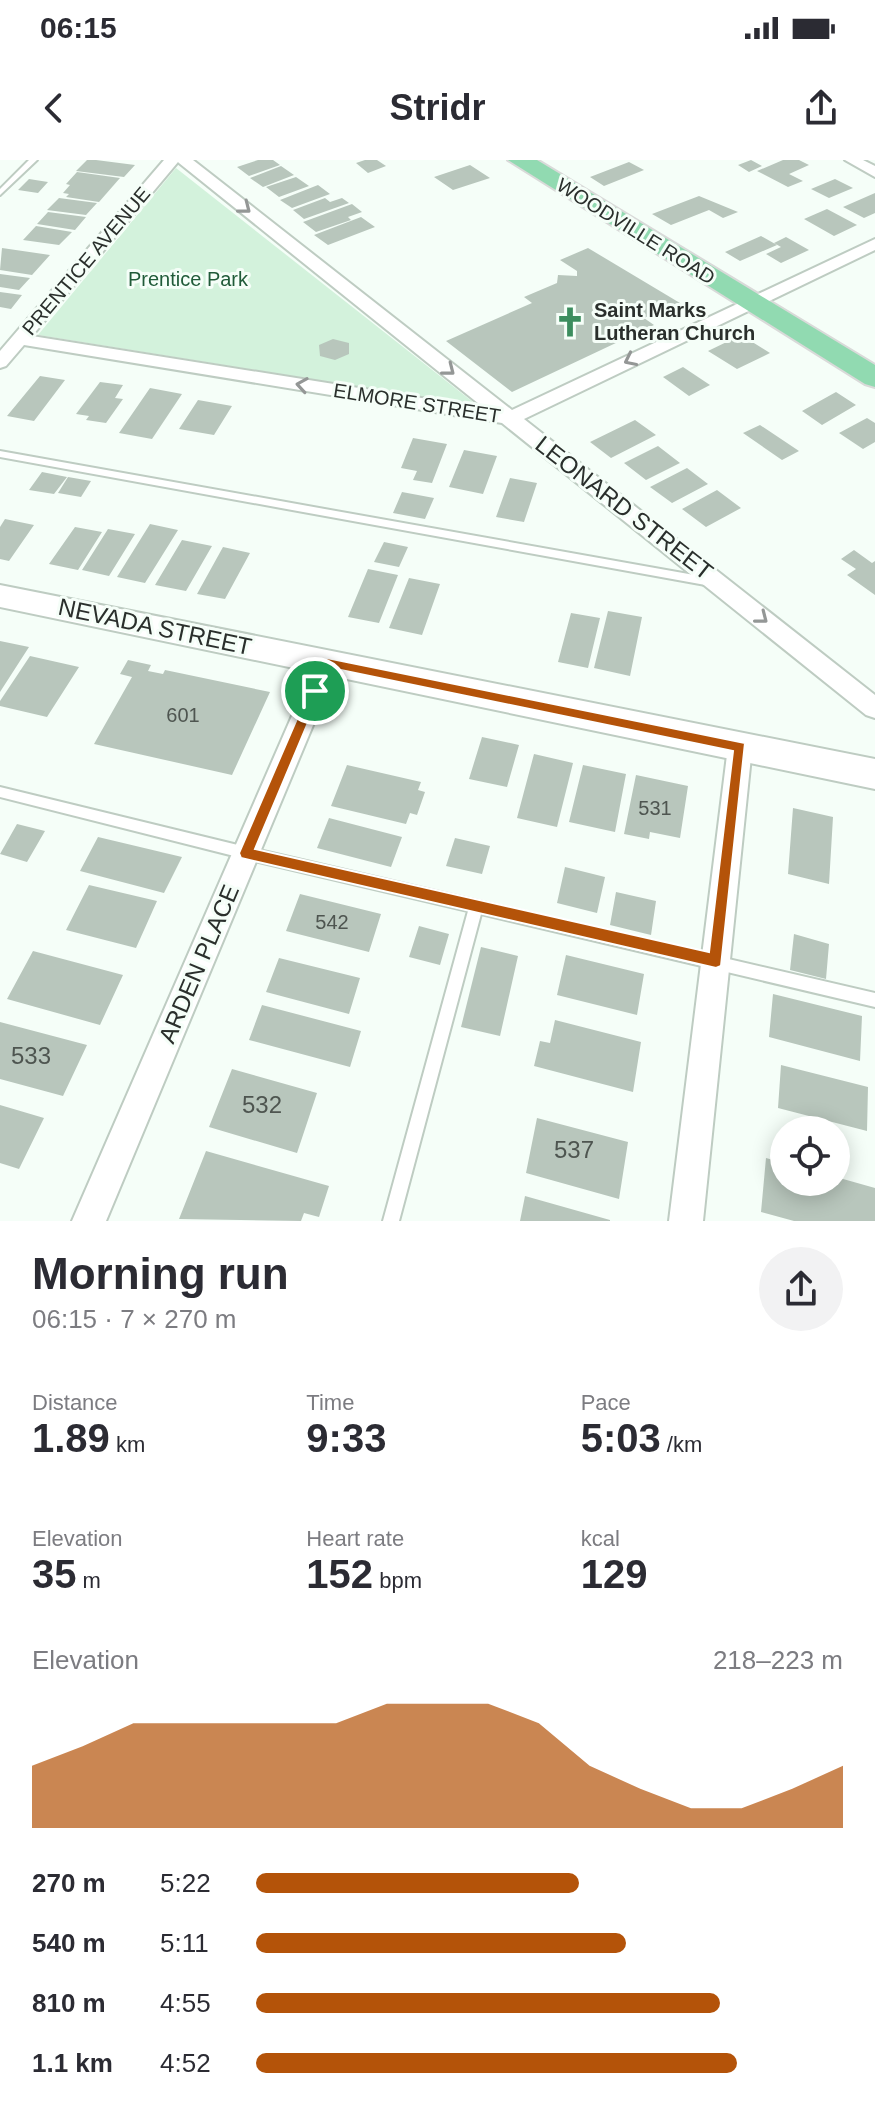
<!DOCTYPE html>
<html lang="en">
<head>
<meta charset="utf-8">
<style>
	:root { --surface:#fff; --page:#f2f2f3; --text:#2b2b33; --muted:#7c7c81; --accent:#b45309 }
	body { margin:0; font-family:Helvetica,sans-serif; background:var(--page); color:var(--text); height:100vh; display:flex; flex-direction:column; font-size:30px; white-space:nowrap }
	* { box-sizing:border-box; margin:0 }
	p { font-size:26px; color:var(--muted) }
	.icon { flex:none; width:44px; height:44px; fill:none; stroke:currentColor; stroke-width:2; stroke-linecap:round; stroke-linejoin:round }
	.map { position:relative; height:1061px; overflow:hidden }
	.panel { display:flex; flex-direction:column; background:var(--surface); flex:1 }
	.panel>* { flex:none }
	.fabs { position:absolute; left:770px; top:956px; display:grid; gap:16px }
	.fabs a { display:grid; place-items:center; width:80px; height:80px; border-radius:50%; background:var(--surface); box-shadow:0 4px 20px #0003; font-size:40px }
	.pin { position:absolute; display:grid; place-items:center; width:68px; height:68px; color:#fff; margin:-34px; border:4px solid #fff; border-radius:50%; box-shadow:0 2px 8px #0007 }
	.round { display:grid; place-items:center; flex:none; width:84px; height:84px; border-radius:42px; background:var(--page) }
	.headline { display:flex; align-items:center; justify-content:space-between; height:136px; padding:0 32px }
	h1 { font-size:44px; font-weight:600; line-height:60px }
	.stats { display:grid; grid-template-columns:repeat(3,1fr); gap:12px; height:136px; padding:8px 32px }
	.stats div { display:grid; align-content:center }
	.stats b { font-size:40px; font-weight:600 }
	.stats small { font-size:22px; font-weight:400 }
	.stats p { font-size:22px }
	.chart { height:224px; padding:16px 32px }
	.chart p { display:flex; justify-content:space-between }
	.chart svg { width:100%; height:144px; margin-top:8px; fill:var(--accent); opacity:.7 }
	ul { padding:0 32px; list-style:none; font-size:26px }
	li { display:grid; grid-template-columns:128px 96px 1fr; align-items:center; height:60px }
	li i { height:20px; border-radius:10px; background:var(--accent) }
	.status { display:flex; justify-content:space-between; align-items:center; height:56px; padding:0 40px; background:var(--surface); direction:ltr }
	.status svg { height:22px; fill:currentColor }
	header { display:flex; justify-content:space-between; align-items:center; height:104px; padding:0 32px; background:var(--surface); font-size:36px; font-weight:600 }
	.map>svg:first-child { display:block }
	.green { fill:#d3f2dc }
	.building { fill:#b8c6bc }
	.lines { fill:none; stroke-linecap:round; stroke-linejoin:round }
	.lane-casing { stroke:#beccc2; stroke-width:4 }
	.street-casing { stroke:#beccc2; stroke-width:4 }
	.secondary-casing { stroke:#beccc2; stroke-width:4 }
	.primary-casing { stroke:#d9dad9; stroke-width:4 }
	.lane { fill:#fff; fill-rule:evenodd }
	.street { fill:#fff; fill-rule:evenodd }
	.secondary { fill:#fff; fill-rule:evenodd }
	.primary { fill:#91dab1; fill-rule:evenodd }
	.oneway { stroke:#949796 }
	.route { fill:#b45309; stroke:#fff; stroke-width:2; fill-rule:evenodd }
	.labels { text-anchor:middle; stroke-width:6; stroke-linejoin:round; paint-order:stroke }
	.far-street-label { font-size:20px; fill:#2a2f2c; stroke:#f5fef8 }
	.far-park-label { font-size:20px; fill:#205b39; stroke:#f5fef8 }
	.far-poi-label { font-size:20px; font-weight:bold; fill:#2a2f2c; stroke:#f5fef8; text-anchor:start }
	.number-label { font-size:20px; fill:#4e5550 }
	.street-label { font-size:24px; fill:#2a2f2c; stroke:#f5fef8 }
	.near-number-label { font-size:24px; fill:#4e5550 }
</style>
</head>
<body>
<div class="status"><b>06:15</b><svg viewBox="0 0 49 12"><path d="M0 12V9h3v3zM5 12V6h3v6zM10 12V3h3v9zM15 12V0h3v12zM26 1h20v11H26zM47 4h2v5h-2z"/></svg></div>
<header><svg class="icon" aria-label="back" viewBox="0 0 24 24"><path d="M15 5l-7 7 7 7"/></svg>Stridr<svg class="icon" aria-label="share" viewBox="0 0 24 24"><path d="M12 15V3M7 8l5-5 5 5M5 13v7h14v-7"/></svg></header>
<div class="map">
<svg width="875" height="1061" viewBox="0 0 875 1061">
	<rect width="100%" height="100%" fill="#f5fef8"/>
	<!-- green -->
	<path class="green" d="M176,8L478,246L38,175Z"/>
	<!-- building -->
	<path class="building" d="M87,0H96L135,5L124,17L76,11Z
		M258,0H273L280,5L249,16L237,7Z
		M365,0H377L386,6L368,13L356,3Z
		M751,0L762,6L749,12L738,5Z
		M783,0H799L809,5L789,14L803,21L788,27L757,11Z
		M629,2L644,10L604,26L590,17Z
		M470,5L490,18L453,30L434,17Z
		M281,6L294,15L263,27L250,18Z
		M77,12L120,18L99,42L66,37L69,34L63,33L70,25L66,24Z
		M296,17L309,26L279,37L266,27Z
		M29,19L48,22L38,33L18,30Z
		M835,19L853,28L829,38L811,29Z
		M318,25L330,34L292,48L280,40Z
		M875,33V53L864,58L843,47Z
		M699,36L738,52L723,58L709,50L671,65L652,54Z
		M59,38L97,43L86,55L47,50Z
		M325,38L330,42L342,38L349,43L304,59L293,50Z
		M352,44L362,52L348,57L351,60L316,72L303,62Z
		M827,49L857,65L834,76L804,59Z
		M48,52L86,57L75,70L37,64Z
		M361,57L375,67L328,85L314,75Z
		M36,66L72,72L59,85L23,80Z
		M761,76L777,85L740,101L725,92Z
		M786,77L809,90L781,103L766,94L781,87L774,83Z
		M2,88L50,95L32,115L0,110Z
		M588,88L690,149L671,158L660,151L644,158L654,165L512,232L446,181L532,143L524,137L557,123L558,115L577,116V111L560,100Z
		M0,114L30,118L19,130L0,127Z
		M0,132L22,135L11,149L0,147Z
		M741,175L770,193L737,209L708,191Z
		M333,179L349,183V194L335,200L320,196L319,185Z
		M683,207L710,225L689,236L663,217Z
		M40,216L65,220L34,261L7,256Z
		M100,222L123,225L115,238L123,239L106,263L86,260L89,256L76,254Z
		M150,228L182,234L152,279L119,273Z
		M836,232L856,245L822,265L802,251Z
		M198,240L232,246L214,275L179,269Z
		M867,258L875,263V282L863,289L839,273Z
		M635,260L656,275L611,298L590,282Z
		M760,265L799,291L782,300L743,273Z
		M413,278L447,284L432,323L413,320L417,311L401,308Z
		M658,286L680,303L646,320L624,303Z
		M464,290L497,296L483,334L449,327Z
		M687,308L708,324L672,343L650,327Z
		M42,312L67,317L54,334L29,330Z
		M68,317L91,321L81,337L58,333Z
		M510,318L537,323L524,362L496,357Z
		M717,330L741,348L706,367L682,349Z
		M402,332L434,338L425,359L393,353Z
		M5,359L34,365L9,401L0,399V367Z
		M150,364L178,370L145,423L117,417Z
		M75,367L102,372L78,410L49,404Z
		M108,369L135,374L109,416L82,410Z
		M182,380L212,386L186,431L155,425Z
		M384,382L408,387L399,407L374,402Z
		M223,387L250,393L225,439L197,434Z
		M854,390L872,403L875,401V435L847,415L856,409L841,399Z
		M368,409L398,415L379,463L348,457Z
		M409,418L440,424L422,475L389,468Z
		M608,451L642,457L630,516L594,508Z
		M571,453L600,458L588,508L558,502Z
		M0,481L29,487L0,532Z
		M30,496L79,507L47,557L0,546V541Z
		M128,500L151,505L148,511L163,514L165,510L270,532L232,615L94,584L132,517L120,514Z
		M482,577L519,585L507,627L469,619Z
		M534,594L573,603L557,667L517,658Z
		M347,605L421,622L418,630L425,632L417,655L410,653L406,664L331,646Z
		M583,605L626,614L615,672L569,662Z
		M636,615L688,626L680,678L650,672L649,679L624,674Z
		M793,648L833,657L829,724L788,714Z
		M329,658L402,677L391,707L317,688Z
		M17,664L45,671L27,702L0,694Z
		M98,677L182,697L164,733L80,711Z
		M455,678L490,686L482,714L446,706Z
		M565,707L605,717L597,753L557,743Z
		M89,725L157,741L136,788L66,770Z
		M616,732L656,741L651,775L610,765Z
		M300,734L381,754L369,792L286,771Z
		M419,766L449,774L440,805L409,797Z
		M794,774L829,784L826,819L790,810Z
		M481,787L518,796L500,876L461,867Z
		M33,791L123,815L100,865L7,839Z
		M566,795L644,814L637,855L557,835Z
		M279,798L360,818L349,854L266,832Z
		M773,834L862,856L860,901L769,877Z
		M262,845L361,871L350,907L249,880Z
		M555,860L641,882L633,932L534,906L540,881L550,883Z
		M0,862L87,885L63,936L0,919Z
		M781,905L868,927L867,971L778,948Z
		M232,909L317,933L297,993L209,967Z
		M0,945L44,958L19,1009L0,1003Z
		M537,958L628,982L619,1039L526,1013Z
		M206,991L329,1026L319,1057L304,1053L301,1061L179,1059Z
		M766,998L784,1003V1022H836V1017L875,1028V1061H794L761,1052Z
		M525,1036L610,1060V1061H520Z"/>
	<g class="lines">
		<!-- lane casing -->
		<g class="lane-casing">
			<path id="lane" d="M29,0H37L0,35V29Z
				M0,291L711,418L717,422L711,426L0,297Z
				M0,627L246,687L875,833V847L481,754L399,1061H383L468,751L246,699L0,637Z"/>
		</g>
		<!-- street casing -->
		<g class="street-casing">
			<path id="street" d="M164,0H193L512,250L875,79V90L524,259L875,535V558L866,555L502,263L24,185L6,206L0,208V191ZM178,2L179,3L484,248L32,176Z
				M845,0H863L875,6V17Z
				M327,494L335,497L339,503L106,1061H72L315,503L319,497Z
				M740,577L749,580L752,587L703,1061H669L728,587L731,580Z"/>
		</g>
		<!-- secondary casing -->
		<g class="secondary-casing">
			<path id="secondary" d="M0,425L875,599V629L0,447Z"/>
		</g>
		<!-- primary casing -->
		<g class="primary-casing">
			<path id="primary" d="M508,0H537L875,205V227L865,224Z"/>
		</g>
		<!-- lane -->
		<use href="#lane" class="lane"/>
		<!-- street -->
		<use href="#street" class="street"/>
		<!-- secondary -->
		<use href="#secondary" class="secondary"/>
		<!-- primary -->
		<use href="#primary" class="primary"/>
	</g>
	<!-- one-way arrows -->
	<defs><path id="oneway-chevron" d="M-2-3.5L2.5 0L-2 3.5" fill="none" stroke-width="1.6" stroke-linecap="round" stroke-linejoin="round" transform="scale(2)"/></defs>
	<g class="oneway">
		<use href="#oneway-chevron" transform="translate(245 48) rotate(38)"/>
		<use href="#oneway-chevron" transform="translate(630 200) rotate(154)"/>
		<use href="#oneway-chevron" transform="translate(449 210) rotate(38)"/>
		<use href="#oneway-chevron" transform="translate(302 225) rotate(-171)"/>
		<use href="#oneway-chevron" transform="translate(762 458) rotate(38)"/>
	</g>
	<!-- route -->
	<path class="route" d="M327,498L745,583L721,806L716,808L241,698L239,693L321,503ZM331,508L733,591L709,792L255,689Z"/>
	<!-- icons -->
	<defs>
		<g id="church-bare" transform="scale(2.4)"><path d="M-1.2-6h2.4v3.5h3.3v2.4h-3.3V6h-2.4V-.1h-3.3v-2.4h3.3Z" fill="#3c8d5e" stroke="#f5fef8" stroke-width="2.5" paint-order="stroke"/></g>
	</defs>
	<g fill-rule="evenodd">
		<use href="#church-bare" x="570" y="162"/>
	</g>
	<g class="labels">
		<!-- far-street labels -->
		<g class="far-street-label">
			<text transform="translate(636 71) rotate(32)" y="7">WOODVILLE ROAD</text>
			<text transform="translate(86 101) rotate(-50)" y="7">PRENTICE AVENUE</text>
			<text transform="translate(417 243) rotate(9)" y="7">ELMORE STREET</text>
		</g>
		<!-- far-park labels -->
		<g class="far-park-label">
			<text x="188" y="126">Prentice Park</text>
		</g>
		<!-- far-poi labels -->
		<g class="far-poi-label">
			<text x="594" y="157">Saint Marks<tspan x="594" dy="23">Lutheran Church</tspan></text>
		</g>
		<!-- number labels -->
		<g class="number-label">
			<text x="183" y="562">601</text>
			<text x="655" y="655">531</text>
			<text x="332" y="769">542</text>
		</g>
		<!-- street labels -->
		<g class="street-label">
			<text transform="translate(624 348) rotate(38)" y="8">LEONARD STREET</text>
			<text transform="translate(155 467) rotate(12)" y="8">NEVADA STREET</text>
			<text transform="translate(199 804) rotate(-67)" y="8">ARDEN PLACE</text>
		</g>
		<!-- near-number labels -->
		<g class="near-number-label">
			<text x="31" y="904">533</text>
			<text x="262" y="953">532</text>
			<text x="574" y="998">537</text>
		</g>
	</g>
</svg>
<div class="fabs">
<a><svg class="icon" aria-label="locate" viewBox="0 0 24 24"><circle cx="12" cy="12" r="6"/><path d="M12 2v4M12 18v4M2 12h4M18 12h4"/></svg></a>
</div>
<div class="pin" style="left:315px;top:531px;background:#1e9e55"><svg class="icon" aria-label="arrive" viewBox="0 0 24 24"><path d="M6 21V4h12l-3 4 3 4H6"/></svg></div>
</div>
<section class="panel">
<div class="headline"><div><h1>Morning run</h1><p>06:15 · 7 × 270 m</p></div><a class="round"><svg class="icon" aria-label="share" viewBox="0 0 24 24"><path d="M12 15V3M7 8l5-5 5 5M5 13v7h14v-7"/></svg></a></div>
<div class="stats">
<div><p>Distance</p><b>1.89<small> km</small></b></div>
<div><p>Time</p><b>9:33</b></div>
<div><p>Pace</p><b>5:03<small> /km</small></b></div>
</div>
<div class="stats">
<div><p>Elevation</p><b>35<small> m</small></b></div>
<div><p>Heart rate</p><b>152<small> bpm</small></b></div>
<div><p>kcal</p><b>129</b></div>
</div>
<div class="chart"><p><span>Elevation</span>218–223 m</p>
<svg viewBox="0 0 160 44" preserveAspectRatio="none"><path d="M0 44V25L10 19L20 12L30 12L40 12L50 12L60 12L70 6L80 6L90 6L100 12L110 25L120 32L130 38L140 38L150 32L160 25V44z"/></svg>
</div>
<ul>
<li><b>270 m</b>5:22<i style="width:55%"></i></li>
<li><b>540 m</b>5:11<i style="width:63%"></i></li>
<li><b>810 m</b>4:55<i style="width:79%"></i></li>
<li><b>1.1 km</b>4:52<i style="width:82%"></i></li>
</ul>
</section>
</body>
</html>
